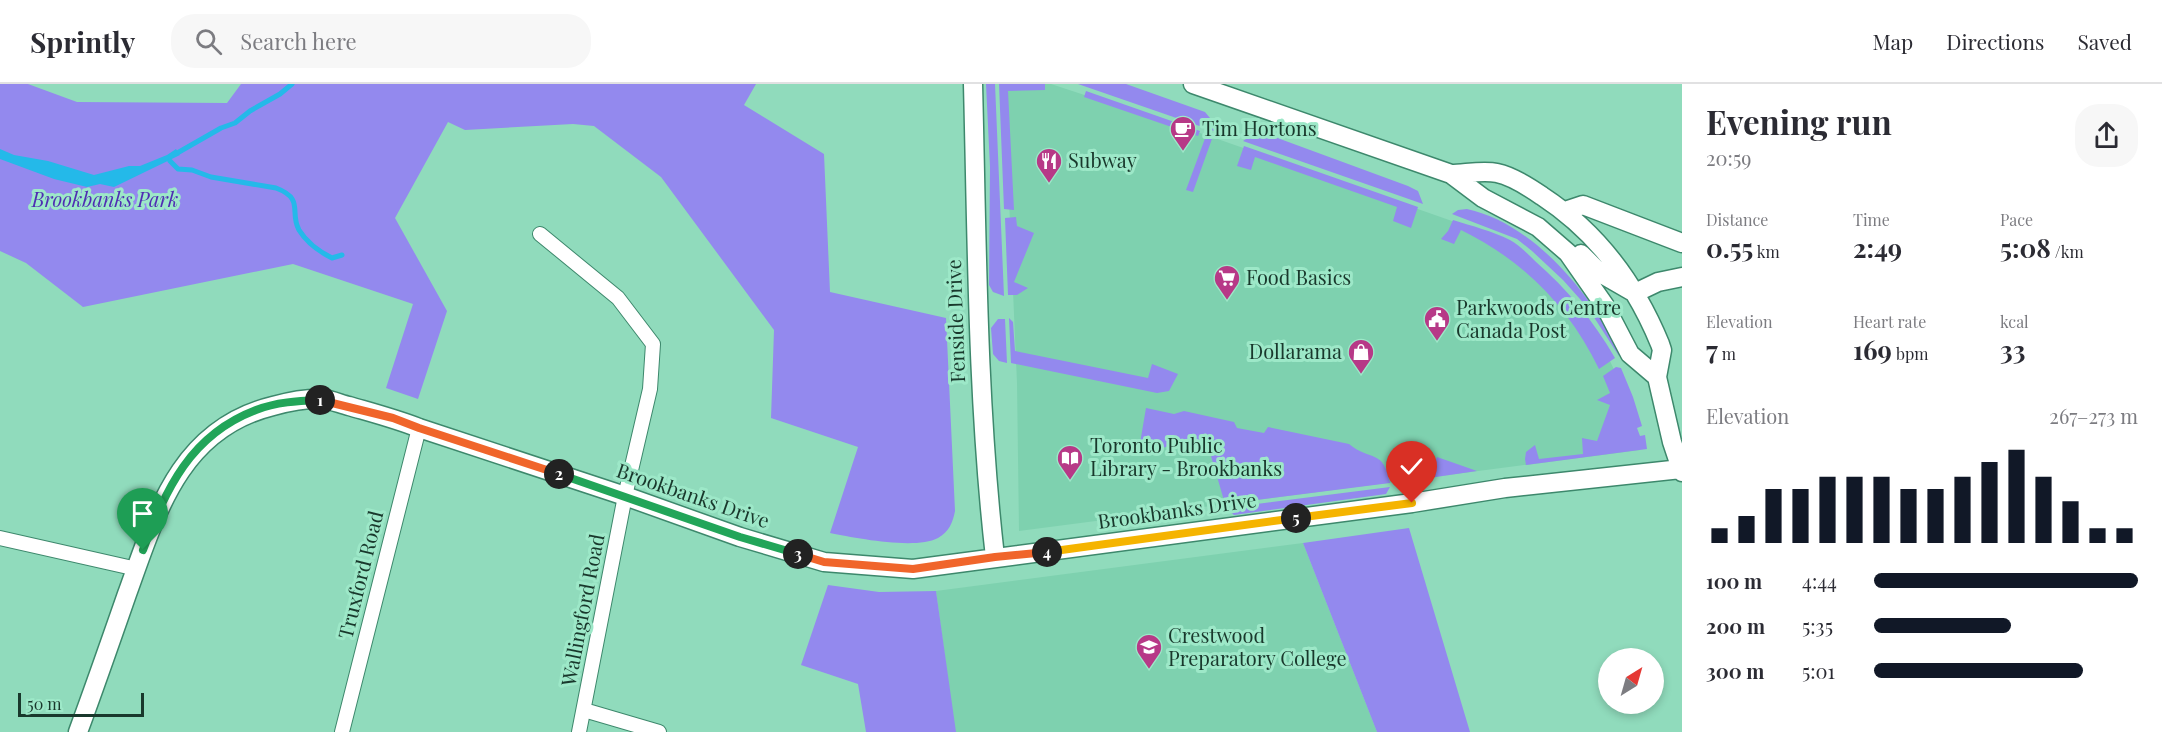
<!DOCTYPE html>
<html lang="en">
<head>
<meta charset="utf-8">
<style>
	:root { --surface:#fff; --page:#f7f7f7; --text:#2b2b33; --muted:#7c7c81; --line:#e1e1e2; --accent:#111827 }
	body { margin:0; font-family:"Playfair Display",serif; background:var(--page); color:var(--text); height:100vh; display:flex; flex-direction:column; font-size:22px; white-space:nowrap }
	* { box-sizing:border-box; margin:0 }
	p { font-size:20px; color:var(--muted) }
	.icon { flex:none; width:33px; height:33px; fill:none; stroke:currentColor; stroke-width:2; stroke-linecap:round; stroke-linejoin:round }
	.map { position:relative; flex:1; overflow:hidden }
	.side { display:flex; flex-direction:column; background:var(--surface); width:480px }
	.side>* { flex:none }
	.needle { width:39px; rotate:37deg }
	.buttons { position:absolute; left:1598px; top:564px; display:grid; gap:12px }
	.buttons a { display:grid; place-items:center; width:66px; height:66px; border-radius:50%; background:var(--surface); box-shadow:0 3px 9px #0003; font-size:30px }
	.scale { position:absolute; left:18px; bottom:15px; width:126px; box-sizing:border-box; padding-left:6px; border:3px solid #19382c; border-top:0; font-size:16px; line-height:21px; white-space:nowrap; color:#19382c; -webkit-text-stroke:4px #9de8c8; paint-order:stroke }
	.pin { position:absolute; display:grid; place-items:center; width:51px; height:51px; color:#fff; margin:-62px -26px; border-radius:50% 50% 50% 0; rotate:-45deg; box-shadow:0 0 6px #0007 }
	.pin .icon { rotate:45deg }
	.km { position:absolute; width:30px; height:30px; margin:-15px; border-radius:50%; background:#222; color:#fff; font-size:16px; line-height:30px; text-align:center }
	.round { display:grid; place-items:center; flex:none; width:63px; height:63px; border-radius:24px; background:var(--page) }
	.head { display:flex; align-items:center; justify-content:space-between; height:102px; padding:0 24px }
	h1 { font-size:33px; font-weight:700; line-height:45px }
	.metrics { display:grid; grid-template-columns:repeat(3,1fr); gap:9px; height:102px; padding:6px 24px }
	.metrics div { display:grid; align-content:center }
	.metrics b { font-size:26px; font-weight:700 }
	.metrics small { font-size:16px; font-weight:400 }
	.metrics p { font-size:16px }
	.chart { height:168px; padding:12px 24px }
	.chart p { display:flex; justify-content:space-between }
	.chart svg { width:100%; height:108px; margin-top:6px; stroke:var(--accent); stroke-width:6 }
	ul { padding:0 24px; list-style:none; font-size:20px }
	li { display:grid; grid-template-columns:96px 72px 1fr; align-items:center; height:45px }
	li i { height:15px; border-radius:8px; background:var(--accent) }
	header { display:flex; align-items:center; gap:36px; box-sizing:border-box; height:84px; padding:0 30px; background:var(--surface); border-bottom:2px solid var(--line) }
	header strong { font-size:28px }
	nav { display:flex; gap:33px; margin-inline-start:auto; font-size:21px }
	.search { width:420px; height:54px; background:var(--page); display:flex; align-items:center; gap:15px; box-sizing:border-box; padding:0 21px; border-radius:24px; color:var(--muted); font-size:22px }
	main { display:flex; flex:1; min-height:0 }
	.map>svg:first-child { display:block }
	.built { fill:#7ed1af }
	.green { fill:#9389ee }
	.water { fill:#24b9e9 }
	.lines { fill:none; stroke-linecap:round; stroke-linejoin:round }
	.stream { stroke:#24b9e9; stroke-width:5 }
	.street-casing { stroke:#3d886c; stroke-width:16 }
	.secondary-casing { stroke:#3d886c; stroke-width:21 }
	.street { stroke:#fff; stroke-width:14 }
	.secondary { stroke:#fff; stroke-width:18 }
	.split-1-casing { stroke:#fff; stroke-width:12 }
	.split-2-casing { stroke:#fff; stroke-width:12 }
	.split-3-casing { stroke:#fff; stroke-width:12 }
	.split-4-casing { stroke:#fff; stroke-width:12 }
	.split-5-casing { stroke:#fff; stroke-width:12 }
	.split-6-casing { stroke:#fff; stroke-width:12 }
	.split-1 { stroke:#22a559; stroke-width:8 }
	.split-2 { stroke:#f0652b; stroke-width:8 }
	.split-3 { stroke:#22a559; stroke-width:8 }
	.split-4 { stroke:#f0652b; stroke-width:8 }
	.split-5 { stroke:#f5b400; stroke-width:8 }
	.split-6 { stroke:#f5b400; stroke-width:8 }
	.labels { text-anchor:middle; stroke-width:6; stroke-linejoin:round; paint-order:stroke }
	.poi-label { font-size:20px; fill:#19382c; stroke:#9de8c8; text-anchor:start }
	.park-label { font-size:20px; font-style:italic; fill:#4f2db3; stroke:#9de8c8 }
	.street-label { font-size:20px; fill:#19382c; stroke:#9de8c8 }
</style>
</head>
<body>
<header>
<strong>Sprintly</strong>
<div class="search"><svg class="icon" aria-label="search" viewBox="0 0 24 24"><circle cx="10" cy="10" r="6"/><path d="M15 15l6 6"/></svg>Search here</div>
<nav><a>Map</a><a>Directions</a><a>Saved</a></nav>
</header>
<main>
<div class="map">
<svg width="1682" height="648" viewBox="0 0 1682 648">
	<rect width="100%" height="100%" fill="#90dbbc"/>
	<!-- built -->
	<path class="built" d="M1004,0H1051L1209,52L1452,137L1510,163L1600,256L1618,294L1640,366L1019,447L1017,299Z
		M1303,459L1377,648H955L936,507Z"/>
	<!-- green -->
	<path class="green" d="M0,0H28L77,18L227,19L241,0H756L744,21L824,70L830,208L946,234L955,427C953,438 949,448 938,454C915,466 856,454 830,449L858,363L771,334L774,246L661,93L594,42L573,40L465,46L448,38L395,134L447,227L418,315L386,304L413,220L293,180L83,223L26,179L0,167Z
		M986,0H995L1004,212L993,208L989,201L990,83Z
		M999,0H1045V6L1008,7L1014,126L1004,125Z
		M1078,0H1126L1205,28L1210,34L1214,47Z
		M1086,7L1200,47L1198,52L1084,13Z
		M1261,48L1408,102L1418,107L1423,120L1243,57L1255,49Z
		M1207,49L1213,52L1193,108L1186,106Z
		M1244,62L1418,123L1411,144L1393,137L1397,123L1255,73L1251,86L1237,82Z
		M1467,125C1535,140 1592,211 1621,271L1619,272L1588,224L1563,196L1532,167L1517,155L1452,130L1458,126Z
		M1016,133L1017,142L1034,149L1014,198L1028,204L1017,211H1008L1005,134Z
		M1453,136C1472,142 1492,147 1510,156C1519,161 1528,170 1535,177C1568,206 1593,236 1615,274L1599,285C1569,223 1523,176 1461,146L1454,160L1441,155L1448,147Z
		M1009,234L1013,238L1015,267L1148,294L1152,280L1178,290L1169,307L1157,309L1011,279Z
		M998,235H1005L1007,279L999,277L993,270L991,244Z
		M1616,283L1621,284L1633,313L1642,342L1637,344L1640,352L1645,351L1647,365L1526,381L1525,375L1526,368L1535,361L1539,375L1583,370L1582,354L1597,357L1610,321L1597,316L1610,309L1603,292Z
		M1146,324L1174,330L1184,327L1234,338L1237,344L1264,349L1268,343L1349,360C1371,378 1383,364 1390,399L1225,420L1209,365L1176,360L1138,371Z
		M1400,364L1431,375L1425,394L1410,396Z
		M1437,373L1477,387L1429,394Z
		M1390,403L1386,410L1234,431L1226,424Z
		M1409,444L1470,648H1377L1303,459Z
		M828,501L879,508L936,507L956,648H866L858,600L801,581Z"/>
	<!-- water -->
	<path class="water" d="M0,65L14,71L48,77L94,91L129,82H140L167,71L176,65L180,71L114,103L100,100L87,103L54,95L0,75Z"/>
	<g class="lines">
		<!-- stream -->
		<path class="stream" d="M179,68L221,44L235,39L250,27L280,10L292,0
			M170,77L178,85L192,86L211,93L276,104C305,115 289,128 299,146C307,159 318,167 332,174L342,171"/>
		<!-- street casing -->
		<g class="street-casing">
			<path id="street" d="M540,150L618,214L653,260L650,305L625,412L579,648
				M0,454L137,485
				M584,626L659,648
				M342,648L419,344"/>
		</g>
		<!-- secondary casing -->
		<g class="secondary-casing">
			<path id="secondary" d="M973,0C977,158 977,316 995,473
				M1193,0L1451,90L1483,114L1538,143L1568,169L1605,222L1630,270L1657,293
				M1451,90C1464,90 1483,86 1497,89C1512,92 1529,103 1542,112C1597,148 1635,199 1660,260L1662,266L1657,293L1672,358L1682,388
				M1565,127L1583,121L1682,159
				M1581,170L1600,189L1633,208
				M1635,209L1658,198L1682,193
				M78,648C95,602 111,556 127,510C156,430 179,345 273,322C288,318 307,314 323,315C331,316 341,320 349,322C373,329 396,335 419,344L625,412L740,453L824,478L913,485L1412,419L1505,404L1681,385"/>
		</g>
		<!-- street -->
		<use href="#street" class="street"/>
		<!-- secondary -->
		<use href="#secondary" class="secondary"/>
	</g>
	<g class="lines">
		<!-- split-1 casing -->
		<g class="split-1-casing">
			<path id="split-1" d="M143,466C166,405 190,351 256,326C276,318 298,317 320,316"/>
		</g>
		<!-- split-2 casing -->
		<g class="split-2-casing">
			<path id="split-2" d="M320,316L393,334L419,344L559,390"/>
		</g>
		<!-- split-3 casing -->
		<g class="split-3-casing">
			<path id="split-3" d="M559,390L740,453L798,470"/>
		</g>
		<!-- split-4 casing -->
		<g class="split-4-casing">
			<path id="split-4" d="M798,470L824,478L913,485L995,473L1047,468"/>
		</g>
		<!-- split-5 casing -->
		<g class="split-5-casing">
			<path id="split-5" d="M1047,468L1296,434"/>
		</g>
		<!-- split-6 casing -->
		<g class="split-6-casing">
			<path id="split-6" d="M1296,434L1412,419"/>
		</g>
		<!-- split-1 -->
		<use href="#split-1" class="split-1"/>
		<!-- split-2 -->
		<use href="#split-2" class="split-2"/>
		<!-- split-3 -->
		<use href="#split-3" class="split-3"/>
		<!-- split-4 -->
		<use href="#split-4" class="split-4"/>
		<!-- split-5 -->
		<use href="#split-5" class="split-5"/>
		<!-- split-6 -->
		<use href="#split-6" class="split-6"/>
	</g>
	<!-- icons -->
	<defs>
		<g id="cafe-pin" transform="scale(1.35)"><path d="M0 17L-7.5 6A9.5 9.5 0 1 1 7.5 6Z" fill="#b73987" stroke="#9de8c8"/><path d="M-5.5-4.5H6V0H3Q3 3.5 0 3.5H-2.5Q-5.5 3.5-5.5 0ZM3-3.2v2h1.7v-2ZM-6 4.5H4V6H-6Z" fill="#fff"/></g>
		<g id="restaurant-pin" transform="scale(1.35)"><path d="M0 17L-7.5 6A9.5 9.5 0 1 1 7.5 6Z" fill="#b73987" stroke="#9de8c8"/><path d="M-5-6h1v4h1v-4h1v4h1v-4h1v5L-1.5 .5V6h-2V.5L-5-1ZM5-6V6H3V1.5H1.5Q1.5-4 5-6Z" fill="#fff"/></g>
		<g id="supermarket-pin" transform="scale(1.35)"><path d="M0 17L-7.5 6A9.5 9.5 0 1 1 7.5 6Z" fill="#b73987" stroke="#9de8c8"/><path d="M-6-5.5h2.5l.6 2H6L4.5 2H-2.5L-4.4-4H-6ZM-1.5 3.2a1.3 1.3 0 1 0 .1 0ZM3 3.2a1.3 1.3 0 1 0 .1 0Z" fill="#fff"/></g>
		<g id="civic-pin" transform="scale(1.35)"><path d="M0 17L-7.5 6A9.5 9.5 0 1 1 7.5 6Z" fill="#b73987" stroke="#9de8c8"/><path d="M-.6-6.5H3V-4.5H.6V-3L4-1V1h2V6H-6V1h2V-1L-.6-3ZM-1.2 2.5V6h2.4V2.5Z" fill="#fff"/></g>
		<g id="shop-pin" transform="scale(1.35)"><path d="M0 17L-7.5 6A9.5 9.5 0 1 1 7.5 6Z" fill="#b73987" stroke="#9de8c8"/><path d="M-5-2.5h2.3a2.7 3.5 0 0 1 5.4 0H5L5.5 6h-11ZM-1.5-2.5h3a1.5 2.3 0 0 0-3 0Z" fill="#fff"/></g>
		<g id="library-pin" transform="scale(1.35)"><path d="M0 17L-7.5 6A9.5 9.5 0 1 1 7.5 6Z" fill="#b73987" stroke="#9de8c8"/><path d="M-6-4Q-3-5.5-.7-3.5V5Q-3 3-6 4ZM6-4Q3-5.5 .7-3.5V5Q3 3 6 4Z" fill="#fff"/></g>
		<g id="school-pin" transform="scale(1.35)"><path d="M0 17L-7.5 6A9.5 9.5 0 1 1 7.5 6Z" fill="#b73987" stroke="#9de8c8"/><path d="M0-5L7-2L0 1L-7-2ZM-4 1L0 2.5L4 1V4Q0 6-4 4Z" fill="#fff"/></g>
	</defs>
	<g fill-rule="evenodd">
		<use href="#cafe-pin" x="1183" y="45"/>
		<use href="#restaurant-pin" x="1049" y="77"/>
		<use href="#supermarket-pin" x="1227" y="194"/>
		<use href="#civic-pin" x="1437" y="235"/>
		<use href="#shop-pin" x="1361" y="268"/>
		<use href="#library-pin" x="1070" y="374"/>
		<use href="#school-pin" x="1149" y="563"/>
	</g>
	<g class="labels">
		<!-- poi labels -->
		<g class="poi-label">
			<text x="1202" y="52">Tim Hortons</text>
			<text x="1068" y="84">Subway</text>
			<text x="1246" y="201">Food Basics</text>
			<text x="1456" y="231">Parkwoods Centre<tspan x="1456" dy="23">Canada Post</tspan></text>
			<text x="1342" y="275" text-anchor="end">Dollarama</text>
			<text x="1090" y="369">Toronto Public<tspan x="1090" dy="23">Library - Brookbanks</tspan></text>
			<text x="1168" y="559">Crestwood<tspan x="1168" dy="23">Preparatory College</tspan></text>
		</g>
		<!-- park labels -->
		<g class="park-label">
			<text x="105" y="123">Brookbanks Park</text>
		</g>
		<!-- street labels -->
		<g class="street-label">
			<text transform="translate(956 237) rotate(-92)" y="7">Fenside Drive</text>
			<text transform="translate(693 412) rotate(19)" y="7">Brookbanks Drive</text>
			<text transform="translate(1177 427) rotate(-8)" y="7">Brookbanks Drive</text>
			<text transform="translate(361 491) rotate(-76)" y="7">Truxford Road</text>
			<text transform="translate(583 526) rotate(-79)" y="7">Wallingford Road</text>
		</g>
	</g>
</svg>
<div class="buttons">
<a><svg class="needle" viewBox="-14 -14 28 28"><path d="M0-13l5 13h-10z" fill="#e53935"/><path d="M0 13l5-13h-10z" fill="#7c7c81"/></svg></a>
</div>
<div class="scale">50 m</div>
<div class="pin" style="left:143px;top:466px;background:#1e9e55"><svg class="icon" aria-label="arrive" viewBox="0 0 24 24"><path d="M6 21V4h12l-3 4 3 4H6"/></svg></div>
<div class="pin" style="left:1412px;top:419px;background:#d93025"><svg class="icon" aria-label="check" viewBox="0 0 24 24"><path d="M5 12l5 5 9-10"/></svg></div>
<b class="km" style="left:320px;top:316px">1</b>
<b class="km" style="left:559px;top:390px">2</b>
<b class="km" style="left:798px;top:470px">3</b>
<b class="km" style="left:1047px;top:468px">4</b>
<b class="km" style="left:1296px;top:434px">5</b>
</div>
<section class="side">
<div class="head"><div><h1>Evening run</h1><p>20:59</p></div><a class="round"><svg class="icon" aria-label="share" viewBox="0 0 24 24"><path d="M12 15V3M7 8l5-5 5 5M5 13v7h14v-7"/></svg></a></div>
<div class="metrics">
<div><p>Distance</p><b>0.55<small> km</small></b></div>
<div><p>Time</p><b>2:49</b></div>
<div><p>Pace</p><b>5:08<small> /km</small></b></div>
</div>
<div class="metrics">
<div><p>Elevation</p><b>7<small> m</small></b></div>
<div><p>Heart rate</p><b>169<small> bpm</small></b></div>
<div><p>kcal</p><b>33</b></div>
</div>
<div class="chart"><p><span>Elevation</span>267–273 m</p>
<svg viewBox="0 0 160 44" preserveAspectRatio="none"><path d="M5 44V38M15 44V33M25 44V22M35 44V22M45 44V17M55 44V17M65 44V17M75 44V22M85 44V22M95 44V17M105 44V11M115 44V6M125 44V17M135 44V27M145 44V38M155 44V38"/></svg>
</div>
<ul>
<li><b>100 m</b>4:44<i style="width:100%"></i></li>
<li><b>200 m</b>5:35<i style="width:52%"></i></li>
<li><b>300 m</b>5:01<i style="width:79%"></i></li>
</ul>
</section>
</main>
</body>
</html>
